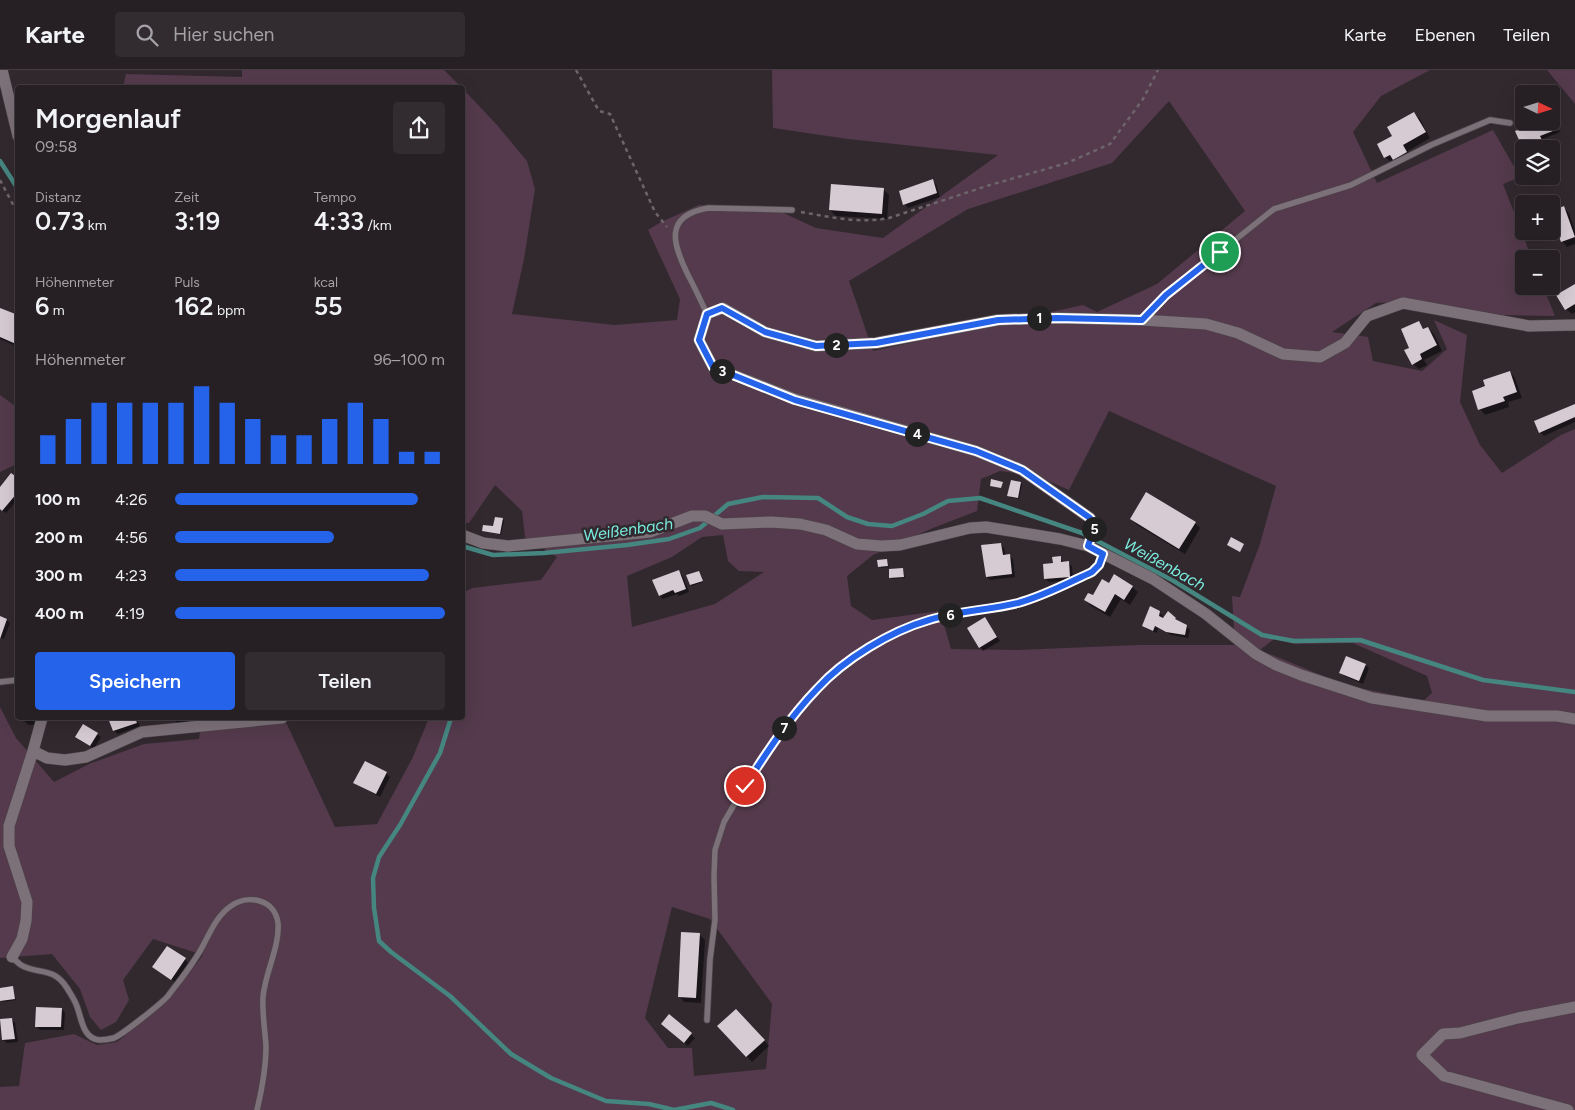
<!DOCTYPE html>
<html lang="de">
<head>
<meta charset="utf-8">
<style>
	:root { --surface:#261f23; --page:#322c30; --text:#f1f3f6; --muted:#a4a2a6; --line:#423d41; --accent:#2563eb }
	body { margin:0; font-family:Figtree,sans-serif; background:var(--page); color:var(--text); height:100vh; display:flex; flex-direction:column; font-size:19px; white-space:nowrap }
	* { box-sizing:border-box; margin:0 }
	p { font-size:16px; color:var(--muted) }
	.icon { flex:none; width:28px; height:28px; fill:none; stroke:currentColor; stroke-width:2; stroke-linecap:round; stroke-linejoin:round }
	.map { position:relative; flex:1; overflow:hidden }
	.sheet { position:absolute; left:15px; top:15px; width:450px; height:635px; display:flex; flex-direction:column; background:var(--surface); border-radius:5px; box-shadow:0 5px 20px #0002,0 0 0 1px var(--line) }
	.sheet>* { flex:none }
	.needle { width:32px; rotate:94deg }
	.fabs { position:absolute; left:1515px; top:15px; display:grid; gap:10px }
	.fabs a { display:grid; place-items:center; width:45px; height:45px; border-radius:5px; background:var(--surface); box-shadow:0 5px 20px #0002,0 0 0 1px var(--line); font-size:25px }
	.pin { position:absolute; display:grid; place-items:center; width:42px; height:42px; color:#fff; margin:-21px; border:2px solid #fff; border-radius:50%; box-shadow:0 1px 5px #0007 }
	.km { position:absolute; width:25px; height:25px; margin:-12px; border-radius:50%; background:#222; color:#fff; font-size:14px; line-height:25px; text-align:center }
	.round { display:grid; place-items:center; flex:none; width:52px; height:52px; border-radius:5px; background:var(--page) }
	.headline { display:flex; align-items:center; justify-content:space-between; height:85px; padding:0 20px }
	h1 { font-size:28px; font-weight:600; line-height:38px }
	.metrics { display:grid; grid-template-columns:repeat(3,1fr); gap:8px; height:85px; padding:5px 20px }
	.metrics div { display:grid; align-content:center }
	.metrics b { font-size:25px; font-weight:600 }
	.metrics small { font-size:14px; font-weight:400 }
	.metrics p { font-size:14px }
	.chart { height:140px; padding:10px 20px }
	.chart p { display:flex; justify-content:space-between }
	.chart svg { width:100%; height:90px; margin-top:5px; stroke:var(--accent); stroke-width:6 }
	.action { display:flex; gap:10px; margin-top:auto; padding:10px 20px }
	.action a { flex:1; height:58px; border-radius:5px; background:var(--accent); color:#fff; font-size:20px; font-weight:600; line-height:58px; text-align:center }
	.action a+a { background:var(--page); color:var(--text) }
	ul { padding:0 20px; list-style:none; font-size:16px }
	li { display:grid; grid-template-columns:80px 60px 1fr; align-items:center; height:38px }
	li i { height:12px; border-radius:6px; background:var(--accent) }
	header { display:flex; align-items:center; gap:30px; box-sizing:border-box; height:70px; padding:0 25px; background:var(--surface); border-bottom:1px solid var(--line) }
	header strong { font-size:24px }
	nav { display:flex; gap:28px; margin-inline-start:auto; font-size:18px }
	.search { width:350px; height:45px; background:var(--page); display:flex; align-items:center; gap:12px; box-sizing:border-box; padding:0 18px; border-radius:5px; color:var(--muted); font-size:19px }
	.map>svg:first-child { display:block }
	.green { fill:#543a4c; fill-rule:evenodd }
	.shadow { fill:#0007 }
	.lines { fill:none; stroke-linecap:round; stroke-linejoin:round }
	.stream { stroke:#468681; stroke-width:4.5 }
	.building { fill:#d7cbd3 }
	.service-casing { stroke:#4c4549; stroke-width:7 }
	.minor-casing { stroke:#4c4549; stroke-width:12 }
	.path { stroke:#6d656b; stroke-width:2.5; stroke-dasharray:4 4; stroke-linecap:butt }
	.service { stroke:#7c7178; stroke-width:5.5 }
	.minor { stroke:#7c7178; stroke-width:11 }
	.route-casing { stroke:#fff; stroke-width:10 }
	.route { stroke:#2563eb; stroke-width:6 }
	.labels { text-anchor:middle; stroke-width:5; stroke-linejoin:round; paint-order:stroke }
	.water-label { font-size:16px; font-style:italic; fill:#79ebdd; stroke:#32292f }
</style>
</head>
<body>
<header>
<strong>Karte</strong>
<div class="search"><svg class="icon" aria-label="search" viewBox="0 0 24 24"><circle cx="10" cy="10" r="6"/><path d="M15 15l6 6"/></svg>Hier suchen</div>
<nav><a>Karte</a><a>Ebenen</a><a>Teilen</a></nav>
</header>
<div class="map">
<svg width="1575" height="1040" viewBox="0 0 1575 1040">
	<rect width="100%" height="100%" fill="#32292f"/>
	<!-- green -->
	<path class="green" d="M242,0H444L461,17H123L126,4L242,7Z
		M772,0H1430L1381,26L1353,62L1377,113L1493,60L1520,107L1503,114L1532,189H1524V216H1543L1555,246L1502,245L1420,231L1376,233L1332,262L1368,267L1373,291L1422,301L1447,279L1434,250L1467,265L1460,332L1480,375L1502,403L1561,365L1575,359V1040H0V1017L19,1016L25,973L74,964L97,975L117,972L167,932L203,885L153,869L123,910L129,930L116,952L101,960L90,947L80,919L52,884L0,888V637L16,668L54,712L89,694L144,674L199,669L202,648H284L335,757L377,754L412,689L429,648H462L463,523L472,518L541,510L557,487L525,467L522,441L495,415L469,453H463V19L497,55L527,91L535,119L524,189L512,244L615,255L677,250L680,229L648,160L661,152L699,135L775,139L816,158L883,168L998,85L848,69L773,58ZM1169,31L1245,141L1157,214L1097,242L1083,235L873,281L849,211L968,139L1112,93ZM1109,341L1276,416L1260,474L1240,527L1232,526L1235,575H1138L1017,580L951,579L940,541L872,550L851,536L847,506L873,485L933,458L977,441L981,409L1000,401L1037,406L1069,420ZM723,465L728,491L739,501L764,502L715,534L632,557L627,506L672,487L702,467ZM1274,569L1295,574L1353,573L1427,606L1432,623L1423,631L1345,615L1260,580ZM672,837L710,849L772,934L766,999L694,1006L692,978H668L645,948Z
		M1547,0H1575V34Z
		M0,325L18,338L17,394L0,402Z"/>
	<!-- shadow -->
	<path class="shadow" d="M1414,43L1420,49L1430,68L1408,81L1412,88L1399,95L1395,90L1391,92L1385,87L1393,66Z
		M1551,43L1560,62L1543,69L1546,76L1539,79H1524L1551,51Z
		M932,111L936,114L940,127L908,138L905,134Z
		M883,119L889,125L887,149L836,146L830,140Z
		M1554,132L1560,139L1564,138L1569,143L1575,161V174L1567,177L1562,171L1560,165L1552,168L1547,163L1546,161H1551V134Z
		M1575,215V242L1572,244L1566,239Z
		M0,239L18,247V277L0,269Z
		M1419,252L1425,260L1428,258L1434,264L1442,281L1424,290L1427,295L1419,299L1413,294L1411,278Z
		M1510,302L1515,308L1522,328L1508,332L1509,337L1485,345L1480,339L1487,317Z
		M1575,335V352L1544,366L1540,362Z
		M18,410V429L6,443L0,439V419Z
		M1021,413L1022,414L1019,429L1010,427L1009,425Z
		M503,449L504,451L501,465L484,461L494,457Z
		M1131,449L1195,453L1200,458L1185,484L1137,455Z
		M1001,474L1004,478L1006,486L1009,485L1013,489L1015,507L990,510L987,507Z
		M1060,488L1064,493L1068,492L1072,496L1073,510L1049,512L1045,508L1054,494Z
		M887,490L889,497L881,498L879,491Z
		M903,499L905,508L892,509L891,508Z
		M678,501L682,505L689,522L679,526L677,524L663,529L660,526L654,511Z
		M700,504L703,512L692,516L691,515Z
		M1109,515L1132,517L1138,522L1130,535L1121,529L1110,547L1091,536L1085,530L1093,527Z
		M1159,542L1163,546L1161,552L1175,549L1186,556L1190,560L1188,568L1171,565L1158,558L1157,563L1147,559L1144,555Z
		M0,548L7,550L10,553L4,569L0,568Z
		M985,549L1000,571L983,581L980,577Z
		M1365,595L1369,598L1363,614L1344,606L1340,602Z
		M25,648H40L41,654L29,655L25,652Z
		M110,648H136L140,656L118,664L114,661Z
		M173,648H198V652L178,655Z
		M97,664L101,667L94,679L80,670Z
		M386,703L390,707L380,727L355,713Z
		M699,864L705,870L701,933L684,932L679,926Z
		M185,889L188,893L175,912L157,900Z
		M13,917L16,930L3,932L0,919Z
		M61,939L65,942L64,960H40L36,956Z
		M669,946L695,968L688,976L666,957Z
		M741,946L769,976L752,992L719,956Z
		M12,949L15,953L18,972L7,973L3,970Z"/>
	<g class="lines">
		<!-- stream -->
		<path class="stream" d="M0,91L18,119
			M462,476L493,485L544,483L627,475L669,469L700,458L728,434L763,427L818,428L847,447L868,454L892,456L923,444L948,431L980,428L1082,463L1172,510L1262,565L1294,571L1360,570L1483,610L1575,622
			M451,648L440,683L400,755L379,787L373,808L374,838L379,871L391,882L450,926L511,984L551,1008L606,1031L649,1034L674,1040L711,1033L733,1040"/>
	</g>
	<!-- building -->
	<path class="building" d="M1414,42L1426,62L1403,75L1407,82L1393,90L1390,85L1384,88L1377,74L1392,66L1387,57Z
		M1551,43L1558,59L1540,66L1543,72L1527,79H1523L1515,61L1539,51H1551Z
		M933,109L937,123L903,135L899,121Z
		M831,114L884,118L882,144L829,140Z
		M1554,130L1557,139L1564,136L1575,167L1561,172L1556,159L1551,161V134H1545Z
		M1575,214V234L1565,240L1556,225Z
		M0,238L18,245V270L16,274L0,267Z
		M1419,251L1423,259L1428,257L1437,275L1420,284L1422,289L1412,295L1404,280L1409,278L1401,259Z
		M1510,301L1517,322L1503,327L1505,331L1478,340L1472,321L1485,316L1483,310Z
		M1575,334V347L1539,363L1534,351Z
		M11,403L18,408V422L2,441L0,439V417Z
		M991,409L1003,412L1001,418L990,416Z
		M1011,410L1021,412L1018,428L1007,426Z
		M1146,422L1196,452L1179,479L1130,449Z
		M495,447L503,448L500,464L482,461L483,455L493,456Z
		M1231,467L1244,474L1240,482L1227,475Z
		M1001,473L1003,485L1010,484L1012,504L986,507L981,475Z
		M1061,486V492L1069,491L1070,507L1044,509L1043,494L1053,493L1052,487Z
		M887,489L888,496L878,497L877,490Z
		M903,498L904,507L889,508V499Z
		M679,500L686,519L675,523L673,520L659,526L652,510Z
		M699,501L703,511L690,515L686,505Z
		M1114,504L1133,516L1124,530L1115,524L1105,542L1084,530L1088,523L1093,525L1102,509L1109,513Z
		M1150,536L1160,541L1159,546L1163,548L1168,541L1176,548L1175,549L1187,555L1185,565L1166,562L1155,556L1153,561L1142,556Z
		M0,546L7,549L0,569Z
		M985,547L997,567L979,578L967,558Z
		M1346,586L1366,594L1359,611L1339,603Z
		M108,648H135L137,653L113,661Z
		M83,654L98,663L90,676L75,667Z
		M365,691L387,702L376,724L353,713Z
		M681,862L700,863L696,928L678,927Z
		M167,876L186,888L171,910L152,897Z
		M13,916L15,929L0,931V918Z
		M36,937L62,938L61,957H35Z
		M736,939L765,970L746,987L717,956Z
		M669,944L692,963L684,973L661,954Z
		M12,948L15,969L2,970L0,949Z"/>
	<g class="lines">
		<!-- service casing -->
		<g class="service-casing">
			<path id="service" d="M707,244C701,231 695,218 688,205C673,174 663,146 708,138L792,140
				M1142,250L1166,225L1274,139L1351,115L1431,75L1490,50L1510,53
				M0,612L18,610
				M12,887C15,890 18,893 21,895C38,905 53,896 67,918C70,923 74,929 76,934C82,948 82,968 99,970C103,970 110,969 114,968C123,964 161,934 168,926C177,914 187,902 195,889C207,872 213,848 231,836C248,824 275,829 278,853C280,876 265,903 263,927C262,943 265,960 266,976C266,998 262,1019 257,1040
				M707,950L710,889L715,850L714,806L715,780L724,752L745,716L782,661L818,618L859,585L903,559L931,549L1017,533L1035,527L1092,502L1099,495L1103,485"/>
		</g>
		<!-- minor casing -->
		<g class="minor-casing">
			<path id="minor" d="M2,0L18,66
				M462,465L483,473L508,476L650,462L692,446H705L722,454L771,452L800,454L826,460L857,474L881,476L900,475L970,458L986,457L1060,469L1088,476L1153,509L1206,544L1256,584L1276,595L1301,605L1372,628L1487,646H1557L1575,649
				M1088,476C1091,466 1097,458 1090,448L1022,400L976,381L795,329L713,297L699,270L707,244L723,238L765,262L816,276L876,273L998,250L1057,248L1142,250L1206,254L1238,263L1283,284L1320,287L1345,273L1367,246L1403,233L1529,256L1575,255
				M33,681L47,688L65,690L86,687L142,662L282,648
				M12,887L22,869L26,851L27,832L9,776V756L33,681L42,648
				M1568,1040L1444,1006L1422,985L1443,964L1460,963L1518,948L1575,937"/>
		</g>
		<!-- path -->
		<path class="path" d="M576,0L599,41L610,44L655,142L667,157
			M0,110L18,144
			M801,142C830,147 860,154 889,148L990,115L1067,93L1110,74L1143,29L1158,0"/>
		<!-- service -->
		<use href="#service" class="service"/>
		<!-- minor -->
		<use href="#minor" class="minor"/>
	</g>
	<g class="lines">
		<!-- route casing -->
		<g class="route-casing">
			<path id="route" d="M745,716C767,682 789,648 817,619C844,589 891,561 929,550C958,541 989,540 1018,533C1044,526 1068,513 1092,502L1099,495L1103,484L1088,476C1091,466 1097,458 1090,448L1022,400L976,381L795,330L713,297L699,270L707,244L722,238L765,262L816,276L876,273L998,250L1057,248L1142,250L1166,225L1220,182"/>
		</g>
		<!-- route -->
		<use href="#route" class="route"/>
	</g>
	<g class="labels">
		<!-- water labels -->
		<g class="water-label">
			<text transform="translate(628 459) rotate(-8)" y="6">Weißenbach</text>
			<text transform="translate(1165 494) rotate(29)" y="6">Weißenbach</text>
		</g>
	</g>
</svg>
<div class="fabs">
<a><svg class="needle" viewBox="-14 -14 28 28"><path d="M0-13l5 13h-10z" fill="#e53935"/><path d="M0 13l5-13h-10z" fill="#a4a2a6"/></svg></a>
<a><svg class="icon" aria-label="layers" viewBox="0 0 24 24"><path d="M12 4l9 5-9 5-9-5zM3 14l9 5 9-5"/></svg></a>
<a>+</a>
<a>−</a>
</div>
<div class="pin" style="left:1220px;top:182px;background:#1e9e55"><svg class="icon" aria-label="arrive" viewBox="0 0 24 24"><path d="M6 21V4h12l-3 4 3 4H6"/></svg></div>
<div class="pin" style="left:745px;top:716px;background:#d93025"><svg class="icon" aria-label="check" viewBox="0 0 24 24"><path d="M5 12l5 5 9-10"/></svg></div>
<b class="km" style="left:1039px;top:248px">1</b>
<b class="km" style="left:836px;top:275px">2</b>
<b class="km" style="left:722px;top:301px">3</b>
<b class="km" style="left:917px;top:364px">4</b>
<b class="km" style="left:1094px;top:459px">5</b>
<b class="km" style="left:950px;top:545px">6</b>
<b class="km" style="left:784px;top:658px">7</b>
<section class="sheet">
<div class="headline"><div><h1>Morgenlauf</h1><p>09:58</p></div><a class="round"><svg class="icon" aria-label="share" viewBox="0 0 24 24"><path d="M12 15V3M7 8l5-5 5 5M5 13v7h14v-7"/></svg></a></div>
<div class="metrics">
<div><p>Distanz</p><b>0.73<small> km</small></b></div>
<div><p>Zeit</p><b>3:19</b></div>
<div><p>Tempo</p><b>4:33<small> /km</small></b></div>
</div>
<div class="metrics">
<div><p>Höhenmeter</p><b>6<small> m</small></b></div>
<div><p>Puls</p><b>162<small> bpm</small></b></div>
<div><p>kcal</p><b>55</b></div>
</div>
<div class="chart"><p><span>Höhenmeter</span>96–100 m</p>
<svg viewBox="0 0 160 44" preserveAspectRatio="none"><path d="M5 44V30M15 44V22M25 44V14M35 44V14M45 44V14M55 44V14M65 44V6M75 44V14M85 44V22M95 44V30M105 44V30M115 44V22M125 44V14M135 44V22M145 44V38M155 44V38"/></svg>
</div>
<ul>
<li><b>100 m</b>4:26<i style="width:90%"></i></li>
<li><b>200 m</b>4:56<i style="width:59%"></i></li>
<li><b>300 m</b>4:23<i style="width:94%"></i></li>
<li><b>400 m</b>4:19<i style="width:100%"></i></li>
</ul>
<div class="action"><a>Speichern</a><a>Teilen</a></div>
</section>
</div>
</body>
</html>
